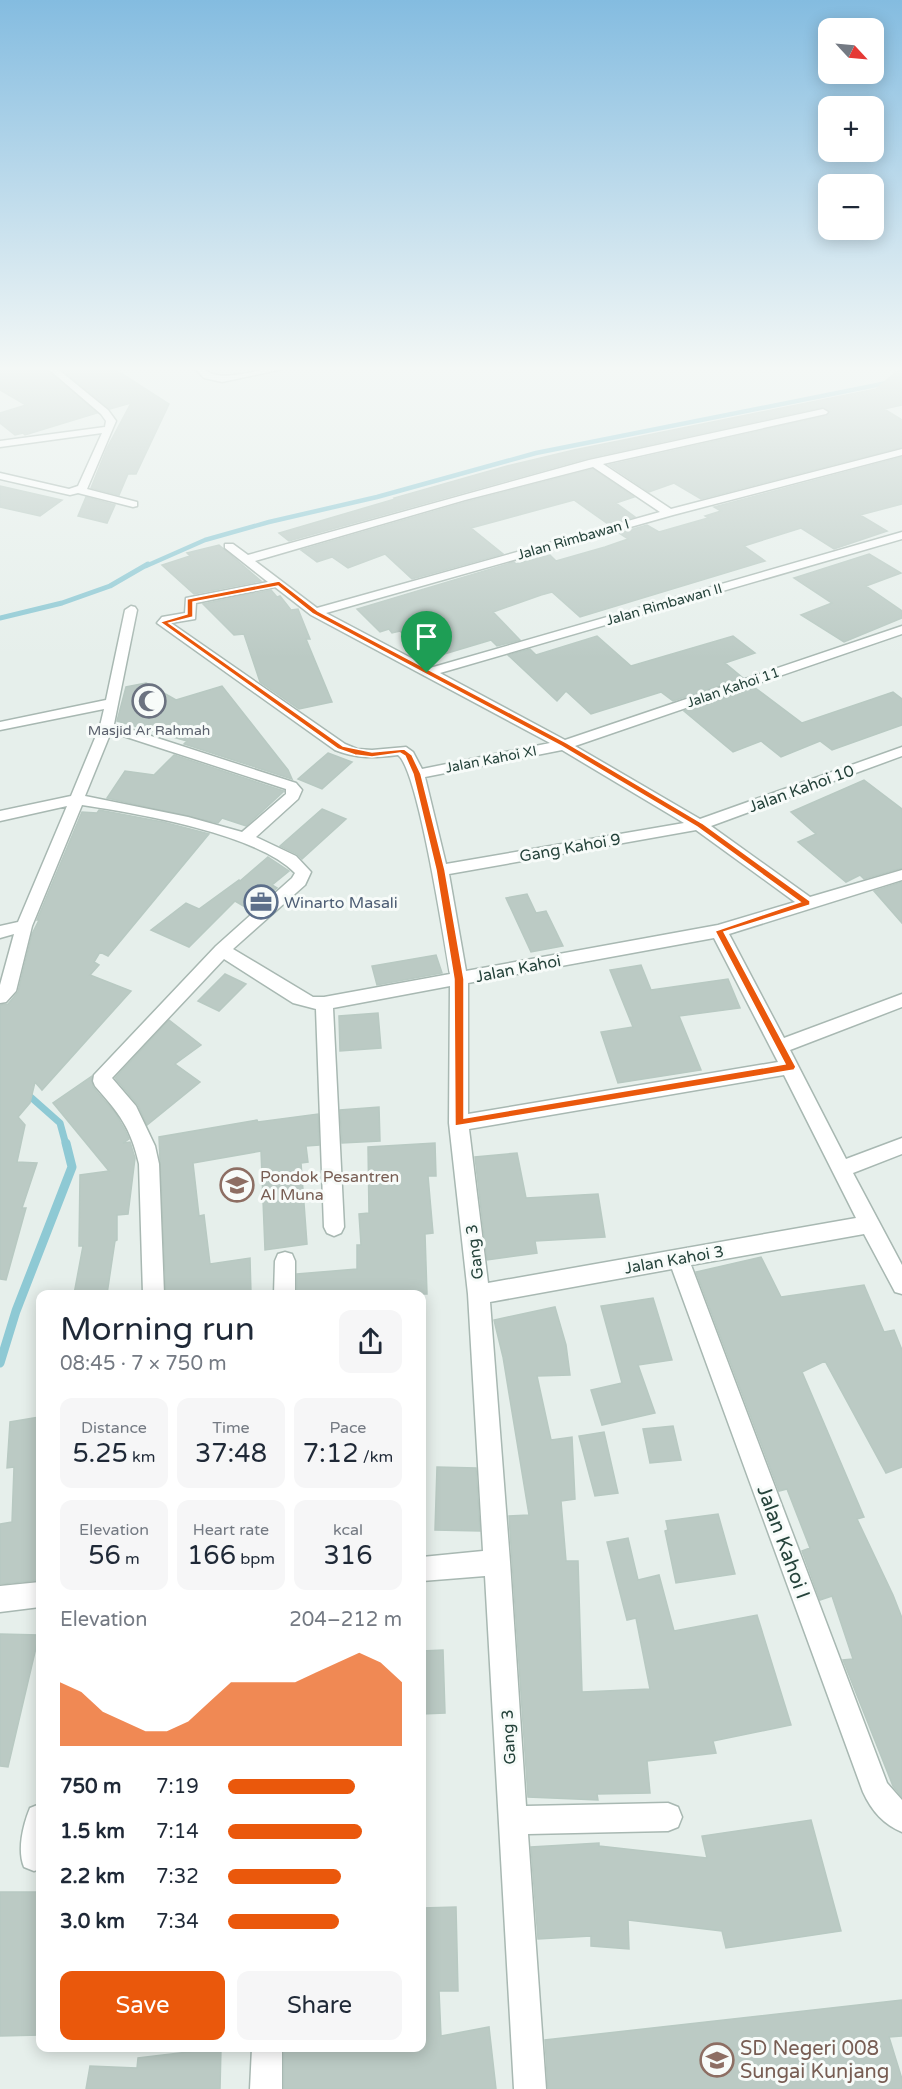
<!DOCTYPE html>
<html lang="en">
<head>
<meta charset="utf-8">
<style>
	:root { --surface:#fff; --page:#f6f6f7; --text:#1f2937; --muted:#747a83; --accent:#ea580c }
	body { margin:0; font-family:"Varela Round",sans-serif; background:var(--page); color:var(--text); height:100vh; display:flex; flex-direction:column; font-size:22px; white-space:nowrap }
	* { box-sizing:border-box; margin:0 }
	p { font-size:20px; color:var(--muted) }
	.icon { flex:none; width:33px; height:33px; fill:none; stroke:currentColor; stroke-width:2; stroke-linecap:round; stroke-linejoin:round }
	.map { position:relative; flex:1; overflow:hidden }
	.details { position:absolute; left:36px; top:1290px; width:390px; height:762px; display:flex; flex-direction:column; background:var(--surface); border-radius:12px; box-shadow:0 3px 15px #0003 }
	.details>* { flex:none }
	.needle { width:39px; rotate:116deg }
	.controls { position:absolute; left:818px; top:18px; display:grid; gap:12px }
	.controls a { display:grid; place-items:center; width:66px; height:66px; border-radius:12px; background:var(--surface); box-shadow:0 3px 15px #0003; font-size:30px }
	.pin { position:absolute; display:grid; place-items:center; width:51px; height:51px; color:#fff; margin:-62px -26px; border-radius:50% 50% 50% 0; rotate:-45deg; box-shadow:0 0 6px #0007 }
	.pin .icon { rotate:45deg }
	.round { display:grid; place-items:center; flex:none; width:63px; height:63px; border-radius:12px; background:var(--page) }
	.summary { display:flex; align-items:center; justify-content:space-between; height:102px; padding:0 24px }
	h1 { font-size:33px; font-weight:600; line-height:45px }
	.stats { display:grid; grid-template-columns:repeat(3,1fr); gap:9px; height:102px; padding:6px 24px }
	.stats div { display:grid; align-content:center; border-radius:12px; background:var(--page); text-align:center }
	.stats b { font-size:26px; font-weight:600 }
	.stats small { font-size:16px; font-weight:400 }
	.stats p { font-size:16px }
	.chart { height:168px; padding:12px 24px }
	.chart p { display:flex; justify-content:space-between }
	.chart svg { width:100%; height:108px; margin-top:6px; fill:var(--accent); opacity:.7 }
	.action { display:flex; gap:12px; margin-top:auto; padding:12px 24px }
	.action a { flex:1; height:69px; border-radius:12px; background:var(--accent); color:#fff; font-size:24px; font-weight:600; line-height:69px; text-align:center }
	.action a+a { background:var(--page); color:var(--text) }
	ul { padding:0 24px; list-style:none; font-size:20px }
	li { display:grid; grid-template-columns:96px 72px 1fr; align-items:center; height:45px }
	li i { height:15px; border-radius:8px; background:var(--accent) }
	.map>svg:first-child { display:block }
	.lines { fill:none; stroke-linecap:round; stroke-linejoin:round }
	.stream-far3 { stroke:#8ec9d4; stroke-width:4.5 }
	.stream-far2 { stroke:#8ec9d4; stroke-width:5 }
	.stream-far1 { stroke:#8ec9d4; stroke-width:7 }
	.stream { stroke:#8ec9d4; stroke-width:9 }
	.building { fill:#bbcac4; stroke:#b8c9c2; stroke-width:1.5 }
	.street-casing { stroke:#a8b8b2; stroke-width:3 }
	.street { fill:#fff; fill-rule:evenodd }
	.route { fill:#ea580c; stroke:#fff; stroke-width:1.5; fill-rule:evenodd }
	.labels { text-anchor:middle; stroke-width:6; stroke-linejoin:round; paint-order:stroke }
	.far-street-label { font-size:14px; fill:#24423a; stroke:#f7fbf9 }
	.far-worship-label { font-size:14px; fill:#5b616d; stroke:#f7fbf9 }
	.street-label { font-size:16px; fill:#24423a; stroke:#f7fbf9 }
	.service-label { font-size:16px; fill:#4e5e75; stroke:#f7fbf9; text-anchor:start }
	.education-label { font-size:16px; fill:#785e54; stroke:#f7fbf9; text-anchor:start }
	.near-street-label { font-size:20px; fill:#24423a; stroke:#f7fbf9 }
	.near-education-label { font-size:20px; fill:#785e54; stroke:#f7fbf9; text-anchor:start }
</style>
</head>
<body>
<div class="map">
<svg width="902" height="2089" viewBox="0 0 902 2089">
	<rect width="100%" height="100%" fill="#e6efeb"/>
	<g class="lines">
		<!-- stream-far3 -->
		<path class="stream-far3" d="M146,566L205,540L269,522L377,497L536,453L902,380"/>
		<!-- stream-far2 -->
		<path class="stream-far2" d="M0,618L62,603L110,586L148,564"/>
		<!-- stream-far1 -->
		<path class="stream-far1" d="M25,1092L60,1123L66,1145"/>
		<!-- stream -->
		<path class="stream" d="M0,1363L16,1311L72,1167L66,1143"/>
	</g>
	<!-- building -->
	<path class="building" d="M0,366H43L97,413L25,435L23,433L15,435L0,423V413L26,405L0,390Z
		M57,366H110L169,404L136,474H128L119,495L91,488L107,448L131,403L110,409Z
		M902,367V405L884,409L902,420V447L701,499L674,483L649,492L609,465L826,416L830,412L823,407L588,458L289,541L279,533L395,499L394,498L507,466L574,450L876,389Z
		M902,457V504L860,515L887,531L834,549L801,528L744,546L765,561L580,617L552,592L541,595L493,612L520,640L497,646L491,640L428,659L400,631L392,633L389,629L380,632L357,609L514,562L516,564L550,555L556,561L605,547L628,539L619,533L647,525L659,532L708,518L705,516L721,511L714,507Z
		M593,469L634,497L616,503L635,517L608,524L574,500L471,528L503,554L412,579L385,554L348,568L332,557L317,562L301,550L466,502Z
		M0,486L62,500L40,516L0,507Z
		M86,497L115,505L107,523L78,516Z
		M219,545L261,581L194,594L162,565L190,556L187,553Z
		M869,554L901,573L866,586L902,611V618L844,642L801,615L832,603L794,578Z
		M271,590L277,597L280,596L291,610L298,609L310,639H306L332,702L299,709L260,682L244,634L234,635L203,604Z
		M597,636L631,666L733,636L755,653L725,663L743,678L673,701L661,692L591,714L566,691L557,701L508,655L530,649L536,655Z
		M146,683L176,700L222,686L288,770L292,779L184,744L187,741L117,721L126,687Z
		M754,687L802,723L893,692L902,699V725L832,750L820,741L781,757L761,741L733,752L684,711Z
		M328,753L352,762L322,789L298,779Z
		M174,755L284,791L246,826L222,818L218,823L107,798L125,771L154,775Z
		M864,780L902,809V868L864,879L860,875L846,882L798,842L816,834L791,812Z
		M322,809L346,819L302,859L297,854L280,846Z
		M99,810L163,822L209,834L108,956L100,952L94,962L99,965L90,975L131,991L42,1090L35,1082L30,1103L18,1117L25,1125L17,1162L37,1163L22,1208H26L6,1280L0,1279V1005L8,1004L18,992L32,934L39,920H37L82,812L97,813Z
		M268,857L289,871L272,885L277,888L252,911L235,901L189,947L151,930L186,903L199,909L239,880L240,881Z
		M902,882V923L874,891Z
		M527,894L536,913L546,911L563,946L531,952L506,898Z
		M436,955L442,973L377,985L372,966Z
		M641,965L651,990L728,979L740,1008L679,1016L701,1070L618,1083L601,1032L633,1027L610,970Z
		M225,974L246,984L219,1011L198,1001Z
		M378,1013L381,1048L340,1051L339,1016Z
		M169,1020L201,1045L175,1064L200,1082L147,1125L138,1105L115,1078Z
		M92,1076L93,1087L116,1114L126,1132L129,1139L123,1143L130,1142L135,1158L128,1214L117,1215V1240L115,1241L107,1294H74L83,1246H79L80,1175L109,1171L53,1103Z
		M379,1107L380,1141L342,1143L340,1110Z
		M318,1114L319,1145L306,1146L308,1162L301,1163L307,1244L265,1250L261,1151L193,1163L199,1216L204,1215L210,1264L250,1258L251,1294H166L159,1137L257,1120L258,1122Z
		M435,1143L436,1176H428L433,1233L425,1234L427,1294H297V1274L357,1269V1245H361L359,1214L369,1213L368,1147Z
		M517,1153L526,1198L598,1194L605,1237L535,1241L537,1253L487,1260L475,1157Z
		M761,1257L781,1297L864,1285L884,1332L894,1330L902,1350V1467L886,1473L825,1361L802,1372L864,1517L857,1519L893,1595L902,1618V1797L893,1786L843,1660L853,1659L832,1596L820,1600L802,1551L810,1548L787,1489L779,1491L696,1272Z
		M653,1298L672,1360L638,1365L655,1413L602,1425L591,1390L622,1383L601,1306Z
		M555,1307L566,1345L570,1375L537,1376L551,1440L572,1437L575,1499L561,1501L566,1561H578L582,1692L650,1689L636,1618L627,1620L607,1542L628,1538L638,1580L659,1575L674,1631L757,1615L791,1725L713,1741L716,1753L647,1761L650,1793L597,1794L598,1800L528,1797L509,1516L529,1515L503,1357L494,1320Z
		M40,1417V1580L0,1584V1524L12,1522L14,1467L7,1468L10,1422Z
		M673,1426L681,1460L650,1463L643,1429Z
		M604,1432L618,1493L595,1496L579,1436Z
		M437,1467L476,1468L480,1531L435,1530Z
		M718,1514L735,1574L676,1583L665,1531L668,1530L666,1521Z
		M0,1634L39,1635L8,1767L0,1766Z
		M443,1650L445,1713L422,1714V1651Z
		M811,1820L841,1931L726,1948L722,1931L628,1920L629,1949L591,1946V1936L538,1939L531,1847L599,1843V1846L707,1858L702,1836Z
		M0,1892H40V2035L0,2036Z
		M456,1907L458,1991H439L441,2036L489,2027L496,2089H284V2048H422V1908Z
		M902,2000V2036L889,2037L902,2079V2089H548L545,2040Z
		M221,2048L220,2089H86L90,2066L137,2068L138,2058Z"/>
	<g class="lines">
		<!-- street casing -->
		<g class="street-casing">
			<path id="street" d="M45,366H54L108,410L116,421L87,489L137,502V506L133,507L78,493L70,495L0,479V473L69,489L78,486L102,433L0,447V441L105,427L106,421L101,414Z
				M192,366H202C205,369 208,373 213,374C232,381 272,364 297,366L222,382L204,378Z
				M823,409L828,412L826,414L603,464L671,509L902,449V455L673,515L326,613L430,668L902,532V539L440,673L565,740L902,626V634L575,746L700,819L902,747V756L711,826L810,897L902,870V880L729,934L784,1038L902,994V1007L790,1050L846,1159L902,1138V1154L853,1173L902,1265V1294L895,1292L864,1234L691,1265L887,1783L902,1800V1832C884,1825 871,1810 863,1792L672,1269L490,1302L510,1562L526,1806L668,1803L678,1807L682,1817L678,1827L668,1831L528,1834L546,2089H514L485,1576L422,1581V1557L483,1551L468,1294L449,1123L450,986L333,1008L344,1227L341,1233L334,1236L327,1233L324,1227L316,1009L293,1003L224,959L112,1078L136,1106L155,1146L159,1164L164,1294H143L139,1164C131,1128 119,1113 95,1086L93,1081L94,1075L216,946L292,878L295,873C258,834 136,813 82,805L32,926L16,991L6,1002L0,1003V985L14,934L0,938V926L18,922L67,806L0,821V811L71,796L100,726L104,709L0,730V722L106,700L125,610L131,606L135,607L137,610L114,724L296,783L302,790L298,799L256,837L296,856L311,872L305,885L233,949L313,997H324L450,974C444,940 418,769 398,755C375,758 357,759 335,750L157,623L162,617L185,613L186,598L268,582L225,548V544H233L248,555L589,460ZM593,467L660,512L317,608L255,561L465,500ZM275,587L311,615L550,743L422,769L413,752L406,747L372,750L357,749L345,744L171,623L195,619L196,603ZM111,732L286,789V794L242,832L188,817L85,796ZM562,750L684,823L446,864L425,777ZM696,830L795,902L718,925L466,971L449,874ZM714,938L778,1062L468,1114V983ZM784,1075L856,1218L488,1283L469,1129Z
				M285,1252L292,1254L295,1261V1294H274L275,1261L278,1254Z
				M40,1582V1607L0,1612V1586Z
				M40,1804V1869L34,1871L24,1867C17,1850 23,1825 30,1808Z
				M252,2048H282V2089H250Z"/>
		</g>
		<!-- street -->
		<use href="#street" class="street"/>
	</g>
	<!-- sky -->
	<linearGradient id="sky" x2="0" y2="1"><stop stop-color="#84bce0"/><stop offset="0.56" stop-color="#f4f8f6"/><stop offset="1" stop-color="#f4f8f6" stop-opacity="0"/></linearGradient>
	<rect width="902" height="658" fill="url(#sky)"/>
	<!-- route -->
	<path class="route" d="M279,581L318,611L567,743L702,823L810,901V905L724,932L796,1067L794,1070L455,1126L454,979L436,870L413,774L405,756L400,753L372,757L355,755L338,749L160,622L187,614V599ZM278,586L313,614L561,746L697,827L800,902L715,931L785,1064L464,1118V979L445,870L421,774L412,755L404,749L372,752L343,746L169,623L193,617V602Z"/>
	<!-- icons -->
	<defs>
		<g id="mosque-ring" transform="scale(1.725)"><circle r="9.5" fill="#f7fbf9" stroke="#6b7280" stroke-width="1.5"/><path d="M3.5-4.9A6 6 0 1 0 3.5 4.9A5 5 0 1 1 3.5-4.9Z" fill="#6b7280"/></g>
		<g id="office-ring" transform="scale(1.725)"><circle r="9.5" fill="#f7fbf9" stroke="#5c6f8a" stroke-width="1.5"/><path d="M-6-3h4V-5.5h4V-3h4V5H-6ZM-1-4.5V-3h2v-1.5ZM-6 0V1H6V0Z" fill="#5c6f8a"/></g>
		<g id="school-ring" transform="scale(1.725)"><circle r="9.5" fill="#f7fbf9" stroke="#8d6e63" stroke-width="1.5"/><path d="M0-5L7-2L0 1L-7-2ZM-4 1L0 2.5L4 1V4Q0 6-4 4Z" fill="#8d6e63"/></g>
	</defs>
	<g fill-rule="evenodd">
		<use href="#mosque-ring" x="149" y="701"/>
		<use href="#office-ring" x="261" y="902"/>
		<use href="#school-ring" x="237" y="1185"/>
		<use href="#school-ring" x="717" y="2060"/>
	</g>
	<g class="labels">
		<!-- far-street labels -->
		<g class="far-street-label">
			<text transform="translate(573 539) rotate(-16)" y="5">Jalan Rimbawan I</text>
			<text transform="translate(664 604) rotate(-16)" y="5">Jalan Rimbawan II</text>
			<text transform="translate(733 687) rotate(-19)" y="5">Jalan Kahoi 11</text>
			<text transform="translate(491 759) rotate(-11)" y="5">Jalan Kahoi XI</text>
		</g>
		<!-- far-worship labels -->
		<g class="far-worship-label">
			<text x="149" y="735">Masjid Ar Rahmah</text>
		</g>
		<!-- street labels -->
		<g class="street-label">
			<text transform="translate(801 788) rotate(-20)" y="6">Jalan Kahoi 10</text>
			<text transform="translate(570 847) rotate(-10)" y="6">Gang Kahoi 9</text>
			<text transform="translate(518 968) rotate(-11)" y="6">Jalan Kahoi</text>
			<text transform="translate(474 1252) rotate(-97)" y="6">Gang 3</text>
			<text transform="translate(674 1259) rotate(-10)" y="6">Jalan Kahoi 3</text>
			<text transform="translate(508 1737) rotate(-93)" y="6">Gang 3</text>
		</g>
		<!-- service labels -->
		<g class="service-label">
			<text x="284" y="908">Winarto Masali</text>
		</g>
		<!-- education labels -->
		<g class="education-label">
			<text x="260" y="1182">Pondok Pesantren<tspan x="260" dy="18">Al Muna</tspan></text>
		</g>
		<!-- near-street labels -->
		<g class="near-street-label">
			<text transform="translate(784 1542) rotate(70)" y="7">Jalan Kahoi I</text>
		</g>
		<!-- near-education labels -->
		<g class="near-education-label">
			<text x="740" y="2055">SD Negeri 008<tspan x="740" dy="23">Sungai Kunjang</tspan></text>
		</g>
	</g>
</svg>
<div class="controls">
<a><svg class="needle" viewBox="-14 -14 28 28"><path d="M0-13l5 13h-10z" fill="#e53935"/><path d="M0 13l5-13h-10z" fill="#747a83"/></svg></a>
<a>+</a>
<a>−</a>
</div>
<div class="pin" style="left:427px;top:673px;background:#1e9e55"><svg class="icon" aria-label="arrive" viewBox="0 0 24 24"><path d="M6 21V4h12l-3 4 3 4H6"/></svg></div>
<section class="details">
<div class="summary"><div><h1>Morning run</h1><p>08:45 · 7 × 750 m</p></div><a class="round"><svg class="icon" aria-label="share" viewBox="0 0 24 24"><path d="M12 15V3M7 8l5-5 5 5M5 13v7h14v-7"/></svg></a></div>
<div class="stats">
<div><p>Distance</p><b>5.25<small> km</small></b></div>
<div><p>Time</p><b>37:48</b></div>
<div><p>Pace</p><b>7:12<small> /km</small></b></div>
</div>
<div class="stats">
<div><p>Elevation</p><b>56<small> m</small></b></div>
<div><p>Heart rate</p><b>166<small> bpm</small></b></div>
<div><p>kcal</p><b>316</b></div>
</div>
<div class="chart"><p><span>Elevation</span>204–212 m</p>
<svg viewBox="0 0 160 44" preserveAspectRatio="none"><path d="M0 44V18L10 22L20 30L30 34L40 38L50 38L60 34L70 26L80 18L90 18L100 18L110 18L120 14L130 10L140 6L150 10L160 18V44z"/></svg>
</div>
<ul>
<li><b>750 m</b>7:19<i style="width:73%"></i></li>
<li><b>1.5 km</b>7:14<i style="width:77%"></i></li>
<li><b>2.2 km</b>7:32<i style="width:65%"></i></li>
<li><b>3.0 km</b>7:34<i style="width:64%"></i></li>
</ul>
<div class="action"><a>Save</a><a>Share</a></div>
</section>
</div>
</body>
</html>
